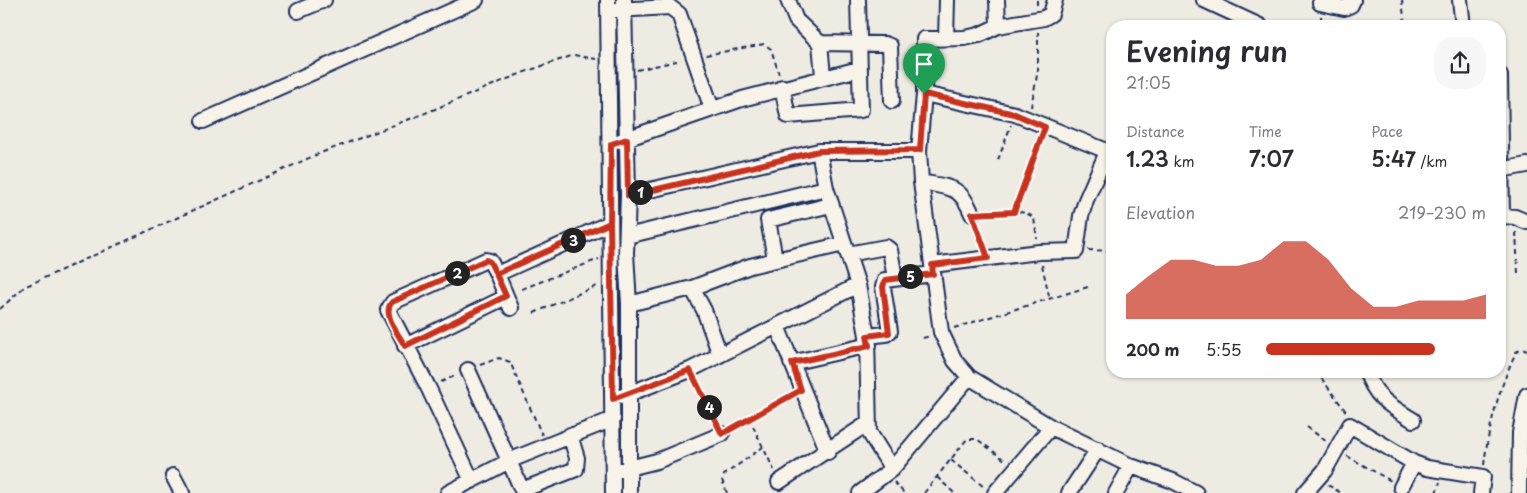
<!DOCTYPE html>
<html lang="en">
<head>
<meta charset="utf-8">
<style>
	:root { --surface:#fff; --page:#f7f7f7; --text:#2b2b33; --muted:#7c7c81; --accent:#c8321e }
	body { margin:0; font-family:"Playpen Sans",sans-serif; background:var(--page); color:var(--text); height:100vh; display:flex; flex-direction:column; font-size:19px; white-space:nowrap }
	* { box-sizing:border-box; margin:0 }
	p { font-size:16px; color:var(--muted) }
	.icon { flex:none; width:28px; height:28px; fill:none; stroke:currentColor; stroke-width:2; stroke-linecap:round; stroke-linejoin:round }
	.map { position:relative; flex:1; overflow:hidden }
	.sheet { position:absolute; left:1106px; top:20px; width:400px; height:358px; display:flex; flex-direction:column; background:var(--surface); border-radius:20px; box-shadow:0 1px 4px #0004 }
	.sheet>* { flex:none }
	.pin { position:absolute; display:grid; place-items:center; width:42px; height:42px; color:#fff; margin:-51px -21px; border-radius:50% 50% 50% 0; rotate:-45deg; box-shadow:0 0 5px #0007 }
	.pin .icon { rotate:45deg }
	.km { position:absolute; width:25px; height:25px; margin:-12px; border-radius:50%; background:#222; color:#fff; font-size:14px; line-height:25px; text-align:center }
	.round { display:grid; place-items:center; flex:none; width:52px; height:52px; border-radius:20px; background:var(--page) }
	.headline { display:flex; align-items:center; justify-content:space-between; height:85px; padding:0 20px }
	h1 { font-size:28px; font-weight:600; line-height:38px }
	.figures { display:grid; grid-template-columns:repeat(3,1fr); gap:8px; height:85px; padding:5px 20px }
	.figures div { display:grid; align-content:center }
	.figures b { font-size:21px; font-weight:600 }
	.figures small { font-size:14px; font-weight:400 }
	.figures p { font-size:14px }
	.chart { height:140px; padding:10px 20px }
	.chart p { display:flex; justify-content:space-between }
	.chart svg { width:100%; height:90px; margin-top:5px; fill:var(--accent); opacity:.7 }
	ul { padding:0 20px; list-style:none; font-size:16px }
	li { display:grid; grid-template-columns:80px 60px 1fr; align-items:center; height:38px }
	li i { height:12px; border-radius:6px; background:var(--accent) }
	.map>svg:first-child { display:block }
	.lines { fill:none; stroke-linecap:round; stroke-linejoin:round }
	.street-casing { stroke:#1b2f5e; stroke-width:18 }
	.path { stroke:#1b2f5e; stroke-width:2; stroke-dasharray:5 4; stroke-linecap:butt }
	.street { stroke:#f7f3e8; stroke-width:14 }
	.route-casing { stroke:#fff; stroke-width:10 }
	.route { stroke:#c8321e; stroke-width:6 }
</style>
</head>
<body>
<div class="map">
<svg width="1527" height="493" viewBox="0 0 1527 493">
	<rect width="100%" height="100%" fill="#eeebe2"/>
	<filter id="ink" filterUnits="userSpaceOnUse"><feTurbulence type="fractalNoise" baseFrequency=".02" numOctaves="2"/><feDisplacementMap in="SourceGraphic" scale="10" xChannelSelector="R" yChannelSelector="G"/><feConvolveMatrix kernelMatrix="1 2 1 2 8 2 1 2 1" color-interpolation-filters="sRGB"/></filter>
	<g filter="url(#ink)">
		<g class="lines">
			<!-- street casing -->
			<g class="street-casing">
				<path id="street" d="M608,0L613,493
					M624,0L628,195L626,253L629,304V493
					M788,0L796,20L820,43L823,76
					M997,0L998,26
					M1055,0L1051,14L1044,18L998,26L979,35L964,38L924,39V94L919,151L921,182L941,332L955,361L969,377L1051,427L1131,466L1173,481L1196,493
					M1204,0L1260,26
					M1460,0L1463,26
					M1320,3L1344,8L1351,5L1353,0
					M616,10L670,7L679,14L712,109
					M298,11L324,0
					M946,38L947,0
					M820,43L885,44L890,46L892,101
					M1500,75L1502,216L1515,217L1527,222
					M782,87L788,116L861,110L858,0
					M924,94L1015,114L1112,153
					M203,121L476,0
					M620,141L742,99L859,69
					M819,151L826,188L858,285L867,336L869,432L892,469
					M1500,170L1527,165
					M921,182C950,188 960,185 972,214
					M628,195L819,151H919
					M627,236L826,188
					M848,254L886,247L890,250L895,278
					M775,259L768,220L831,205
					M932,265L1039,252L1076,251L1081,216L1086,200L1107,152
					M692,288L704,310L720,355
					M629,304L692,288L750,266L844,244
					M511,308L497,274L610,223
					M777,326L828,452
					M867,336L886,334L890,331L883,287L885,280L933,274
					M405,346L506,297
					M791,363L869,345
					M468,370L522,490L576,469L577,458L570,435
					M1366,371C1376,399 1389,405 1413,420
					M623,396L690,370L858,285
					M621,470L657,461L722,434
					M173,476L182,493
					M472,481L428,387L388,310L393,302L486,260L490,261L497,274
					M779,482L867,424
					M1401,487L1414,463
					M448,493L511,460L613,419
					M860,493L892,469L969,377
					M995,493L1051,427
					M1069,493L1098,449
					M1116,493L1131,466
					M1305,493L1325,470L1350,425L1414,463L1427,468L1483,477L1481,493
					M1519,493L1520,433L1527,395"/>
			</g>
			<!-- path -->
			<path class="path" d="M1037,0V8
				M1402,0L1405,26
				M1321,16V26
				M706,55L764,44L771,49L779,74
				M637,70L681,60
				M1031,107L1038,70V32
				M998,160L1011,125
				M1014,211L1041,139
				M983,214C999,212 1021,207 1034,218L1037,239
				M976,225L983,246
				M1516,232L1518,273
				M1088,250L1112,251
				M1042,265L1050,300
				M522,289L599,259
				M0,309L24,287L318,154L423,114L522,73L574,55L596,59
				M534,313L599,285
				M954,328L1091,286
				M923,338L930,336
				M480,365L499,358L510,362L542,435
				M1316,371L1347,413
				M696,381L717,424
				M441,382L457,375
				M749,418L774,470
				M1307,427L1327,442
				M733,428L793,395
				M1347,456L1391,481
				M951,460L984,487
				M1484,465C1489,424 1499,389 1516,352L1522,349L1527,351
				M937,477L954,493
				M894,482L904,493
				M1328,485L1341,493
				M727,493L722,480L724,475L763,447
				M924,493L967,439H977L1006,461
				M1436,493L1440,482"/>
			<!-- street -->
			<use href="#street" class="street"/>
		</g>
	</g>
	<g class="lines" filter="url(#ink)">
		<!-- route casing -->
		<g class="route-casing">
			<path id="route" d="M924,94L920,150L819,151L628,196L627,139L611,144L610,223L496,274L490,262L486,260L392,302C381,313 399,335 405,346L506,296L496,274L610,223L613,399L690,370L722,434L801,390L792,363L869,346L867,336L889,333L883,287L885,280L933,274L932,265L988,258L972,214L1014,212L1045,127L1015,114L924,94"/>
		</g>
		<!-- route -->
		<use href="#route" class="route"/>
	</g>
</svg>
<div class="pin" style="left:924px;top:94px;background:#1e9e55"><svg class="icon" aria-label="arrive" viewBox="0 0 24 24"><path d="M6 21V4h12l-3 4 3 4H6"/></svg></div>
<b class="km" style="left:640px;top:192px">1</b>
<b class="km" style="left:457px;top:273px">2</b>
<b class="km" style="left:573px;top:240px">3</b>
<b class="km" style="left:709px;top:407px">4</b>
<b class="km" style="left:910px;top:276px">5</b>
<section class="sheet">
<div class="headline"><div><h1>Evening run</h1><p>21:05</p></div><a class="round"><svg class="icon" aria-label="share" viewBox="0 0 24 24"><path d="M12 15V3M7 8l5-5 5 5M5 13v7h14v-7"/></svg></a></div>
<div class="figures">
<div><p>Distance</p><b>1.23<small> km</small></b></div>
<div><p>Time</p><b>7:07</b></div>
<div><p>Pace</p><b>5:47<small> /km</small></b></div>
</div>
<div class="chart"><p><span>Elevation</span>219–230 m</p>
<svg viewBox="0 0 160 44" preserveAspectRatio="none"><path d="M0 44V32L10 23L20 15L30 15L40 18L50 18L60 15L70 6L80 6L90 15L100 29L110 38L120 38L130 35L140 35L150 35L160 32V44z"/></svg>
</div>
<ul>
<li><b>200 m</b>5:55<i style="width:77%"></i></li>
</ul>
</section>
</div>
</body>
</html>
